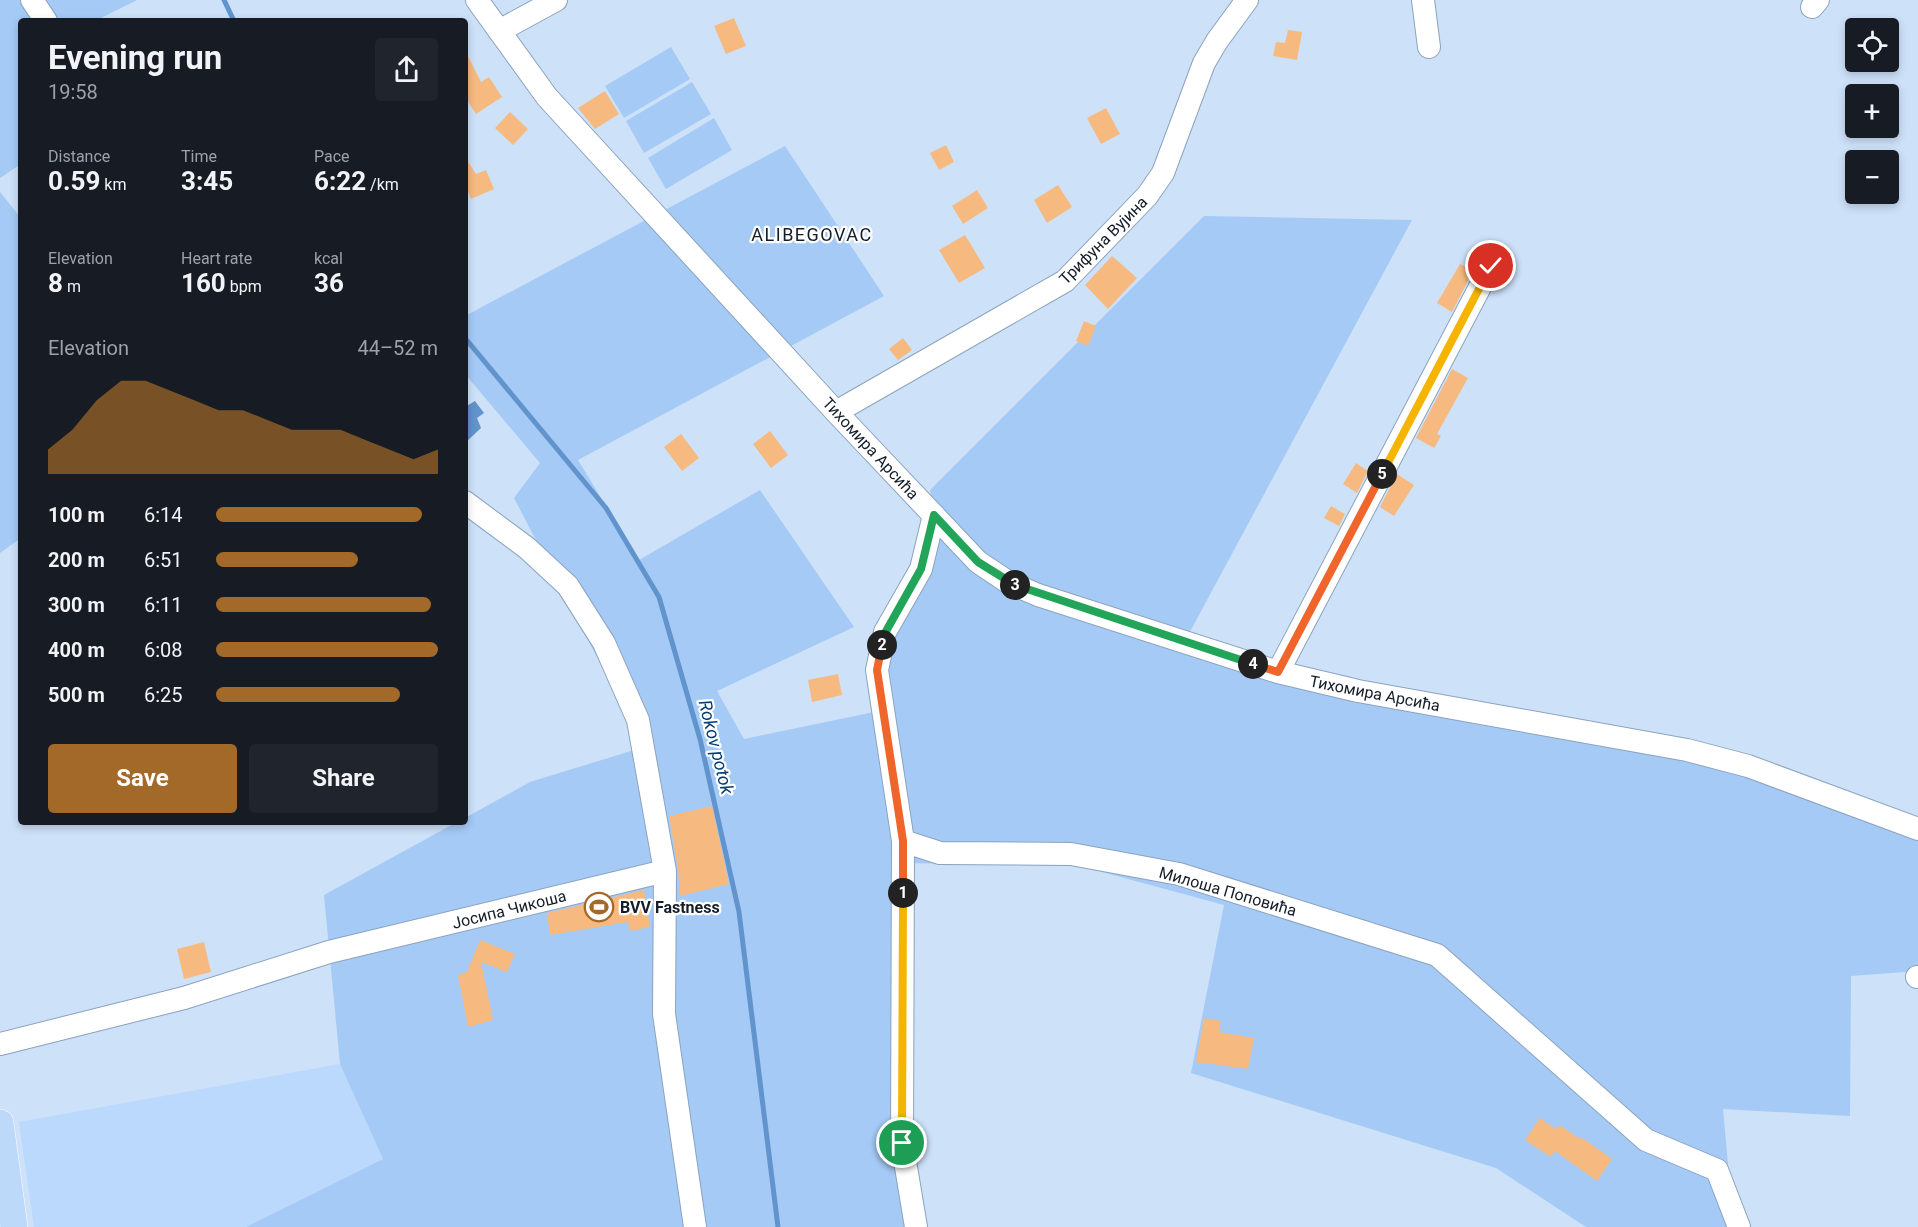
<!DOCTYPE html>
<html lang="en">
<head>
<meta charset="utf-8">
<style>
	:root { --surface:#171b24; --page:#20242c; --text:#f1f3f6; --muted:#9ea1a6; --accent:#a36929 }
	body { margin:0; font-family:Roboto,sans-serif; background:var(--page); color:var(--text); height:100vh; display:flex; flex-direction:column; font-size:22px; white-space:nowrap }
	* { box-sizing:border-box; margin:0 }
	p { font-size:20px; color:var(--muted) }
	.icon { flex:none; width:33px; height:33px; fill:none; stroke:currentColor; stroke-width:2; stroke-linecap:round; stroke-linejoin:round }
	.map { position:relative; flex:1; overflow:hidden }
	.sheet { position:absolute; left:18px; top:18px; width:450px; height:807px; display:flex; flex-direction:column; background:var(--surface); border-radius:6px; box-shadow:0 3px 9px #0003 }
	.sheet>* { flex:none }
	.fabs { position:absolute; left:1845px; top:18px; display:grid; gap:12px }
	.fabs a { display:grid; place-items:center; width:54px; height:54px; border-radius:6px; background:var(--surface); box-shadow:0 3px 9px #0003; font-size:30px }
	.pin { position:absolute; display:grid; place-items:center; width:51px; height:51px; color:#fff; margin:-26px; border:3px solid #fff; border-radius:50%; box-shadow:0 2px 6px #0007 }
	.km { position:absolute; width:30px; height:30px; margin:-15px; border-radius:50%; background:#222; color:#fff; font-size:16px; line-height:30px; text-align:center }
	.round { display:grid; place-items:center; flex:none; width:63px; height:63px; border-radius:6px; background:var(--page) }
	.summary { display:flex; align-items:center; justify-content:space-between; height:102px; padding:0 30px }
	h1 { font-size:33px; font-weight:700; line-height:45px }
	.stats { display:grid; grid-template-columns:repeat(3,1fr); gap:9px; height:102px; padding:6px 30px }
	.stats div { display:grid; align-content:center }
	.stats b { font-size:26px; font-weight:700 }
	.stats small { font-size:16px; font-weight:400 }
	.stats p { font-size:16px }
	.chart { height:168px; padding:12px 30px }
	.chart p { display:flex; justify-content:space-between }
	.chart svg { width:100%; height:108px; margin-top:6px; fill:var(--accent); opacity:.7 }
	.action { display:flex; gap:12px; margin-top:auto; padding:12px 30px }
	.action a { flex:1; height:69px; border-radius:6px; background:var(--accent); color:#fff; font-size:24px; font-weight:700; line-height:69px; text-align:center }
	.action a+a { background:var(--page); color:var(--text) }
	ul { padding:0 30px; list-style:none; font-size:20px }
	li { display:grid; grid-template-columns:96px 72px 1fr; align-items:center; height:45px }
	li i { height:15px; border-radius:8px; background:var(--accent) }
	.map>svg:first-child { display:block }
	.built { fill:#bbd9fd }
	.green { fill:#a5caf5 }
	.water { fill:#6193cc }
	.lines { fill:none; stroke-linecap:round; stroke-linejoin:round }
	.stream { stroke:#6193cc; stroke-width:5 }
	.building { fill:#f6ba80 }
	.minor-casing { stroke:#8ba3bf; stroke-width:24 }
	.major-casing { stroke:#fff; stroke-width:28 }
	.minor { stroke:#fff; stroke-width:22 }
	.major { stroke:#bdd9fa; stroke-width:27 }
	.split-1-casing { stroke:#fff; stroke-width:12 }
	.split-2-casing { stroke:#fff; stroke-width:12 }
	.split-3-casing { stroke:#fff; stroke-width:12 }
	.split-4-casing { stroke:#fff; stroke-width:12 }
	.split-5-casing { stroke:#fff; stroke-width:12 }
	.split-6-casing { stroke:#fff; stroke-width:12 }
	.split-1 { stroke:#f5b400; stroke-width:8 }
	.split-2 { stroke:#f0652b; stroke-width:8 }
	.split-3 { stroke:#22a559; stroke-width:8 }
	.split-4 { stroke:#22a559; stroke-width:8 }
	.split-5 { stroke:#f0652b; stroke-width:8 }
	.split-6 { stroke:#f5b400; stroke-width:8 }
	.labels { text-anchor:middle; stroke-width:4.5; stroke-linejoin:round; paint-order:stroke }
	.street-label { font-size:16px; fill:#141d28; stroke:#fff }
	.poi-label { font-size:16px; font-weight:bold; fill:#141d28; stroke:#fff; text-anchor:start }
	.neighbourhood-label { font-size:18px; letter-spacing:1.5px; fill:#141d28; stroke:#fff }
	.water-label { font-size:18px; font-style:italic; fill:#053e72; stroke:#fff }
</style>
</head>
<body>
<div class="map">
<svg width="1918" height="1227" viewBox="0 0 1918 1227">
	<rect width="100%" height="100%" fill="#cde1f9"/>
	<!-- built -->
	<path class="built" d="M340,1064L383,1159L246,1227H34L19,1122Z"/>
	<!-- green -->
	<path class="green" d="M0,0H137L95,21H21V164L0,178Z
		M671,47L690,79L624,118L605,86Z
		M692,82L711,114L644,153L626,121Z
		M714,118L732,150L666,189L648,158Z
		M785,146L884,296L578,460L639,560L760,490L854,627L717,691L744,739L879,711L875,640L936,526L930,490L1204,216L1412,220L1186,639L1358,684L1681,738L1918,821V971L1851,976L1850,1116L1723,1109L1733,1220L1738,1227H1586L1496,1168L1191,1073L1224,905L1080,866L905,863L911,1227H246L383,1159L340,1064L324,895L457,822H465V818L530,782L644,747L514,498L540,463L465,374V316Z
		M0,192L21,218V538L0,553Z"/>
	<!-- water -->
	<path class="water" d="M475,401L484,413L477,418L481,428L465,443V407Z"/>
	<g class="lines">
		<!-- stream -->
		<path class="stream" d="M224,0L234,21
			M465,338L606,508L659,597L700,739L739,912L778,1227"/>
	</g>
	<!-- building -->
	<path class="building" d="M734,18L746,46L726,54L714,26Z
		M1288,30L1302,32L1297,60L1273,56L1276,42L1285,43Z
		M465,50L481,82L489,77L502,97L476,114L465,97Z
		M605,91L619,114L595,129L578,108Z
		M1106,108L1120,134L1101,144L1087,118Z
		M510,112L528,129L513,145L495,128Z
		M946,145L954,162L939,170L930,153Z
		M465,157L476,174L486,170L494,189L471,199L465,184Z
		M1058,185L1072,207L1047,223L1034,200Z
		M977,190L988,208L963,224L952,206Z
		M965,235L985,268L959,283L939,250Z
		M1112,256L1137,278L1108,309L1085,285Z
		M1460,264L1473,271L1452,312L1437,303Z
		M1084,321L1096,326L1088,346L1076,341Z
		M903,338L912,350L898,360L889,349Z
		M1452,369L1468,378L1437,434L1441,436L1434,448L1416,438Z
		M770,431L788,455L771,468L753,444Z
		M681,434L699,458L682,471L664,447Z
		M1356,463L1368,471L1357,493L1343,484Z
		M1397,474L1414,485L1394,516L1380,507Z
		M1331,506L1345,514L1339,526L1324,518Z
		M838,674L842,695L812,702L808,680Z
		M712,806L729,884L680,896L678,869L669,816Z
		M644,890L650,927L630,931L628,922L550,935L547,913Z
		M480,940L515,954L507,972L481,962L493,1020L468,1027L458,975L467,972Z
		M204,942L211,972L184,979L177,949Z
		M1204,1018L1221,1021L1219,1032L1254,1038L1248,1069L1196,1062Z
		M1540,1118L1556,1129L1559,1125L1580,1139L1581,1137L1612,1159L1597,1181L1555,1151L1551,1157L1525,1140Z"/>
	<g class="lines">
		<!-- minor casing -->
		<g class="minor-casing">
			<path id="minor" d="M32,0L46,21
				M477,0L547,97L836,412L978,562L1008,582L1038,595L1278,672L1358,691L1687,750L1748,766L1918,829
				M1423,0L1429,47
				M1812,7L1818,0
				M499,31L556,0
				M836,412L1065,281L1147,196L1163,173L1204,63L1217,41L1247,0
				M465,502L527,548L568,586L604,643L638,720L665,871L664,1014L695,1227
				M1278,672L1491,266
				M903,841L940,853L1071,854L1179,874L1437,955L1646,1140L1717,1170L1739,1227
				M1917,977H1918
				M0,1044L184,998L329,952L665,871
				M916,1227L902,1143L903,841L877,670L885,632L921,569L934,515"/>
		</g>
		<!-- major casing -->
		<g class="major-casing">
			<path id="major" d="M0,1123L14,1227"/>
		</g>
		<!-- minor -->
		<use href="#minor" class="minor"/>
		<!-- major -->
		<use href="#major" class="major"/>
	</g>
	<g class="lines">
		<!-- split-1 casing -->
		<g class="split-1-casing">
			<path id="split-1" d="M902,1143L903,893"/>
		</g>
		<!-- split-2 casing -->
		<g class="split-2-casing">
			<path id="split-2" d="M882,645L877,670L903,841V893"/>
		</g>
		<!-- split-3 casing -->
		<g class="split-3-casing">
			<path id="split-3" d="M882,645L885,633L921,569L934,515L978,562L1015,585"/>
		</g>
		<!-- split-4 casing -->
		<g class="split-4-casing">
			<path id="split-4" d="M1015,585L1253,664"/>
		</g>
		<!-- split-5 casing -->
		<g class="split-5-casing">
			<path id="split-5" d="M1253,664L1278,672L1382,474"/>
		</g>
		<!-- split-6 casing -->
		<g class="split-6-casing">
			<path id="split-6" d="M1382,474L1491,266"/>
		</g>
		<!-- split-1 -->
		<use href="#split-1" class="split-1"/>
		<!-- split-2 -->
		<use href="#split-2" class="split-2"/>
		<!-- split-3 -->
		<use href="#split-3" class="split-3"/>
		<!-- split-4 -->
		<use href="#split-4" class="split-4"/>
		<!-- split-5 -->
		<use href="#split-5" class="split-5"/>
		<!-- split-6 -->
		<use href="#split-6" class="split-6"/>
	</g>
	<!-- icons -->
	<defs>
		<g id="stadium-ring" transform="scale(1.5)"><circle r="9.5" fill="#fff" stroke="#a36929" stroke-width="1.5"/><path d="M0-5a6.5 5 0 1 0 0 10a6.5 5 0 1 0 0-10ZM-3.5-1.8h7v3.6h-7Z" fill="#a36929"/></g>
	</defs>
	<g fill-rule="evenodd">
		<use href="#stadium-ring" x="599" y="907"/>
	</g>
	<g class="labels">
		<!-- street labels -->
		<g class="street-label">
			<text transform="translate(1103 240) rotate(-45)" y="6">Трифуна Вујина</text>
			<text transform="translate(871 448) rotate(47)" y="6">Тихомира Арсића</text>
			<text transform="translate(1375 693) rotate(11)" y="6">Тихомира Арсића</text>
			<text transform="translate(1228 891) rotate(16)" y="6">Милоша Поповића</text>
			<text transform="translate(509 909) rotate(-14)" y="6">Јосипа Чикоша</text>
		</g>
		<!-- poi labels -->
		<g class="poi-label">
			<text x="620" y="913">BVV Fastness</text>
		</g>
		<!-- neighbourhood labels -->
		<g class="neighbourhood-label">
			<text x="812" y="241">ALIBEGOVAC</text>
		</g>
		<!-- water labels -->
		<g class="water-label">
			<text transform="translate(716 747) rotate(76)" y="6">Rokov potok</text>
		</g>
	</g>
</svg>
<div class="fabs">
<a><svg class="icon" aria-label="locate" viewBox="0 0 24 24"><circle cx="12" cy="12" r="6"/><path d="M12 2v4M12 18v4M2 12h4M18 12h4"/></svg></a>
<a>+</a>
<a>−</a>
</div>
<div class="pin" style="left:902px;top:1143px;background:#1e9e55"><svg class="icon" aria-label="arrive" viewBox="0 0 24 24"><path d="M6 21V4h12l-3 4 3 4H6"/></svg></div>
<div class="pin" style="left:1491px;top:266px;background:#d93025"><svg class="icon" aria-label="check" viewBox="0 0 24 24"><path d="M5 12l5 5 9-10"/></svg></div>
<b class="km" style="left:903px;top:893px">1</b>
<b class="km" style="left:882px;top:645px">2</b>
<b class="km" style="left:1015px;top:585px">3</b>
<b class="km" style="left:1253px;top:664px">4</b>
<b class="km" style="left:1382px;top:474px">5</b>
<section class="sheet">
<div class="summary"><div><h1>Evening run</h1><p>19:58</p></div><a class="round"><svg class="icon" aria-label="share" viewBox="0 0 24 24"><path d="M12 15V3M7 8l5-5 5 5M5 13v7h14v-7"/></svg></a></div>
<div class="stats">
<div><p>Distance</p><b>0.59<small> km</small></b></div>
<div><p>Time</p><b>3:45</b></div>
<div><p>Pace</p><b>6:22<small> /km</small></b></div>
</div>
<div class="stats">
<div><p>Elevation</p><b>8<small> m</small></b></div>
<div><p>Heart rate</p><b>160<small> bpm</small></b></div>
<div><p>kcal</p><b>36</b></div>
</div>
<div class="chart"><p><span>Elevation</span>44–52 m</p>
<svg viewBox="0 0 160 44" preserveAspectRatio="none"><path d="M0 44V34L10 26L20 14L30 6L40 6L50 10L60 14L70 18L80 18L90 22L100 26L110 26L120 26L130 30L140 34L150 38L160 34V44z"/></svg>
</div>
<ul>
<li><b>100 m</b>6:14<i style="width:93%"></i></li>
<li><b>200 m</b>6:51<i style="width:64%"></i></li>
<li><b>300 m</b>6:11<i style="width:97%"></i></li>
<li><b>400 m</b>6:08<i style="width:100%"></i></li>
<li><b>500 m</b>6:25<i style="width:83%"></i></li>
</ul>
<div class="action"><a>Save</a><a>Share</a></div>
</section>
</div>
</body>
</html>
